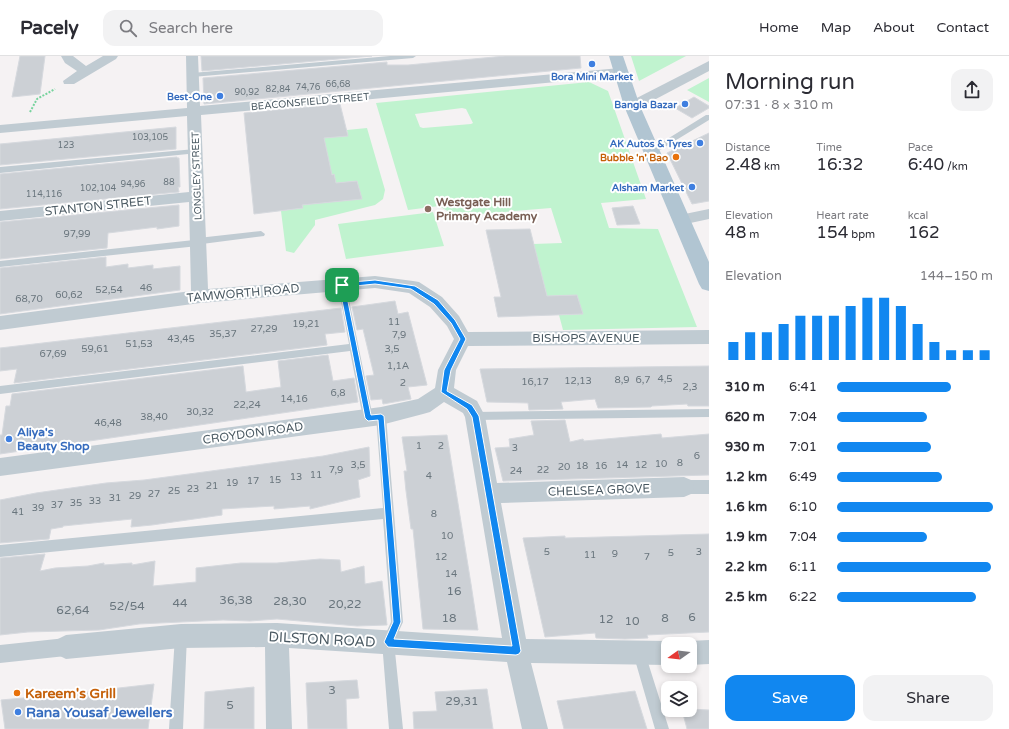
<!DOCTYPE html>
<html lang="en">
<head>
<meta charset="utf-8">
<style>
	:root { --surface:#fff; --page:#f2f2f3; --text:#2b2b33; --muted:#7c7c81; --line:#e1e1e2; --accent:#1187f0 }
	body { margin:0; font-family:"Varela Round",sans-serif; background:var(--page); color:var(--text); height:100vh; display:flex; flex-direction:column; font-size:15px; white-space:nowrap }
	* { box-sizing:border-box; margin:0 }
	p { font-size:13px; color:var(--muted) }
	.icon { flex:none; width:22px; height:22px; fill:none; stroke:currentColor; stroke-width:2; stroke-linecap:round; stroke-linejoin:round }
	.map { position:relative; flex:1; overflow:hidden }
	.side { display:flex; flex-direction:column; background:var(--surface); width:300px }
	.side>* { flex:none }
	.needle { width:26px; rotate:256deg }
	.fabs { position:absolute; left:661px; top:581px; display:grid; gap:8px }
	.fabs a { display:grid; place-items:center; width:36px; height:36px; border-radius:8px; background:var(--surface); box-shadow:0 2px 6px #0003; font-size:20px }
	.pin { position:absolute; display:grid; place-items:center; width:34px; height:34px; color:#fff; margin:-17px; border-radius:8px; box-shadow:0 2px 6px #0006 }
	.round { display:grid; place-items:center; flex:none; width:42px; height:42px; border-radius:12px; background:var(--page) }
	.overview { display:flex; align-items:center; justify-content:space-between; height:68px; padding:0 16px }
	h1 { font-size:22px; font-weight:600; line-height:30px }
	.figures { display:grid; grid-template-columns:repeat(3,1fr); gap:6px; height:68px; padding:4px 16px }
	.figures div { display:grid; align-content:center }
	.figures b { font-size:17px; font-weight:600 }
	.figures small { font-size:11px; font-weight:400 }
	.figures p { font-size:11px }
	.chart { height:112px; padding:8px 16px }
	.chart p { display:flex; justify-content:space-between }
	.chart svg { width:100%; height:72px; margin-top:4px; stroke:var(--accent); stroke-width:6 }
	.button { display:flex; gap:8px; margin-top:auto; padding:8px 16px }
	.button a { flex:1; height:46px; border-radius:12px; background:var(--accent); color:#fff; font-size:16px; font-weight:600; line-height:46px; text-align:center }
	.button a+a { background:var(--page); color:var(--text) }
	ul { padding:0 16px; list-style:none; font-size:13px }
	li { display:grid; grid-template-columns:64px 48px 1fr; align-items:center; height:30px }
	li i { height:10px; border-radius:5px; background:var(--accent) }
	header { display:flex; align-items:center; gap:24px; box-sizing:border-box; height:56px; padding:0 20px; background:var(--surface); border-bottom:1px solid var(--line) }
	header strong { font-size:19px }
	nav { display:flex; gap:22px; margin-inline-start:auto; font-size:14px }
	.search { width:280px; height:36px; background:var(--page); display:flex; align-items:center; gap:10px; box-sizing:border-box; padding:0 14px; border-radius:12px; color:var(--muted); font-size:15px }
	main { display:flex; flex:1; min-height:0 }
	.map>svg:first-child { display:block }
	.green { fill:#c0f3cf; fill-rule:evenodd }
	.building { fill:#ccd0d5; stroke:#d6d9de }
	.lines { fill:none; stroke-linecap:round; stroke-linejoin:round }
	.path { stroke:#76d39d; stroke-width:2; stroke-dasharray:2 1.5; stroke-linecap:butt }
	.service { fill:#c0cbd2; fill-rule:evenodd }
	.pedestrian { fill:#c0cbd2; fill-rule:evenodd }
	.minor { fill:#c0cbd2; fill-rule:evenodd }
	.tertiary { fill:#c0cbd2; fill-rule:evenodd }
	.primary { fill:#b1c5d2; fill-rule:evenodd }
	.route { fill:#1187f0; stroke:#fff; fill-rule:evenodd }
	.shop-dot { fill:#3f7fe0; stroke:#fff; stroke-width:1.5 }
	.food-dot { fill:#e8710a; stroke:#fff; stroke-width:1.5 }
	.education-dot { fill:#8d6e63; stroke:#fff; stroke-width:1.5 }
	.labels { text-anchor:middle; stroke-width:4; stroke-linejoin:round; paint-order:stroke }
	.far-number-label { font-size:9px; fill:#6a767e }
	.far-shop-label { font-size:10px; font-weight:bold; fill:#366cbe; stroke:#fff; text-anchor:end }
	.far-street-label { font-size:10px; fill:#495861; stroke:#fff }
	.far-food-label { font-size:10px; font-weight:bold; fill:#c56008; stroke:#fff; text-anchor:end }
	.number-label { font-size:10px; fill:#6a767e }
	.education-label { font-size:12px; font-weight:bold; fill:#785e54; stroke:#fff; text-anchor:start }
	.street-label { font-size:12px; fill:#495861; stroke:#fff }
	.shop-label { font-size:12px; font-weight:bold; fill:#366cbe; stroke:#fff; text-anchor:start }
	.near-number-label { font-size:12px; fill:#6a767e }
	.near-street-label { font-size:14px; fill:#495861; stroke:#fff }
	.near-food-label { font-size:14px; font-weight:bold; fill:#c56008; stroke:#fff; text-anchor:start }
	.near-shop-label { font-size:14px; font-weight:bold; fill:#366cbe; stroke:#fff; text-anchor:start }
</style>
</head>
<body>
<header>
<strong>Pacely</strong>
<div class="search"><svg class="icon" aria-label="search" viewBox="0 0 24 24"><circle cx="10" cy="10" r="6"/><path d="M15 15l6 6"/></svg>Search here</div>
<nav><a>Home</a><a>Map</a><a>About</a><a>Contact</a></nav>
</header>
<main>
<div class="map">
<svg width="709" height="673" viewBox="0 0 709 673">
	<rect width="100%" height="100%" fill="#f5f2f3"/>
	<!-- green -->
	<path class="green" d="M631,0H686L639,25Z
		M709,22V46L687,34Z
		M589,26L608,35L646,143L601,147L609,172L658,173L697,271L563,274L559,259L582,258L577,239L547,240L533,188L562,187L551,152L456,160L439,150L408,154L376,47ZM462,52L466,53L473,67L471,68L423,72L420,71L415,58Z
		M367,72L385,134L383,143L375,149L315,164V169L294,197L286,195L281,155L302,152V149L361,143L357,125L336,127L334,118L299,122L324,82L348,80L347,74Z
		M433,156L444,190L346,203L338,168Z"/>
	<!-- building -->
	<path class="building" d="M20,0H45L40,38L12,41Z
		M201,0H372L202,15Z
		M505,0H580L581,12L204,48L203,22L387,6V9H408Z
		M694,41L709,50V52L692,62L675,52Z
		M340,48L348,80L324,82L332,119L334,118L336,127L357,125L362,143L302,149L303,152L254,158L244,57Z
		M176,71V93L0,109V88Z
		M709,77V145L692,148L667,97Z
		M177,101V102H179L180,131H178L179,136L0,153V118Z
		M179,149V170L157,173V171L108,177L107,192L0,203V166Z
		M633,150L640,168L617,169L612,152Z
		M530,173L547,240L577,239L583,258L498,261L494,241H501L486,174Z
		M106,201V211L128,208V212L153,209V213L180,210V234L0,258V212Z
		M395,245L398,258L408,256L427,329L408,331L411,343L383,348L382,343L371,344L366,320L374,319L363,273L357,274L352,251Z
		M341,252L345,276L325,278L327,289L14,327L17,313L0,315V292Z
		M328,299L333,325L354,322L358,346L0,398V379H2L6,350H10L12,338L243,310L246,336L281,331L278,305Z
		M709,310V350H688L687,348L652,350L651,351L598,352L595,343L561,346L563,353L529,354L528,347L487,346L480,313Z
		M565,364L570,386L583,383L584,385L661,378L662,382L709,378V419L503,425L495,392L510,391L509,383L534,379L531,365Z
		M447,379L471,528L478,574L423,573L413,473H411L406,435L404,415H407L402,381Z
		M369,391L370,420L358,424L360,441L310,453V450L274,453V450L222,453V459L152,469L131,471L132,463L63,470V471L51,473L49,483L0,487V444L36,437L106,427L144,424L323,400Z
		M709,478V576L647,579L648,582L625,583L596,582L595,577L545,581L523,482L565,480V482Z
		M45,498L40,515L55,512L88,510L104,507V509L132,507V509L155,505L153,530L196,526V512L241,507H277L320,503L340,504L341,516L364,510L365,528L382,525L387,569L357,570L277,563L250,565L223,564L139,568L99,574L28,576L0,579V502Z
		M357,624L359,642L346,643L347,673H308L306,627Z
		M154,628L148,673H5L1,644L66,638Z
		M254,631V673H204L205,636Z
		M487,633L493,673H414L413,656L437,655L435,636Z
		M635,635L647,673H564L557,645Z
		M690,653L709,654V673H687L682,654Z"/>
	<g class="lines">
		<!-- path -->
		<path class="path" d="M30,56L37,43L55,33"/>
		<!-- service -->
		<path class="service" d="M390,0H416L413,2L192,21L189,19L192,17Z
			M706,59H709V64L655,97H652L648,95Z
			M195,93H198V97L0,117V111Z
			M261,175L265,178L264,180L202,188L198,190L0,211V205L194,184L198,182Z
			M342,226L346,229L373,362L372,365L368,367L364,365L363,362L350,295L0,338V330L349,288L338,229Z
			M709,353V361L475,364L471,363L470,360L471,357L475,356Z
			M381,356L385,357L386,360L403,566L394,586L403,673H389L382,586L391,566L383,463L0,501V489L383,452L376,360L377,357Z
			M181,574L185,576L187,580L183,673H169L175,580L177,576Z
			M639,591L643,593L645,597L669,673H655L633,597L635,593Z"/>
		<!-- pedestrian -->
		<path class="pedestrian" d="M684,424H709V438H684L679,436L676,431L679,426Z
			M66,582L72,585L75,591L72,597L66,600L0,607V589Z"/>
		<!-- minor -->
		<path class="minor" d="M61,0H73L86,10L103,0H118L116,3L74,28H64L63,25L77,15L65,7Z
			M186,0H198L200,50L620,12L624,13L626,16L624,19L620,20L201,59L208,233L375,220L413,225L419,226L442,241L459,260L468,276L709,274V288L468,290L456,314L454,332L477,345L485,360L497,427L684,421L691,424L694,431L691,438L684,441L501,447L526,583L668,585L675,588H668V609L531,607L548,673H522L507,606L289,592L292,673H266L265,591L181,592L66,603L58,599L54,591L58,583L66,579L181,568L277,567L502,582L465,361L463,357L444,346L430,356L423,358L381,369L0,420V402L381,351L418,343L435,332L438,314L454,283L447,270L430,251L409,237L375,232L200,247L0,274V260L191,235L189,146L0,165V155L189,136L187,60L0,77V69L187,52Z
			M709,153V163L681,169L675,168L673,164L675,160Z
			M709,584V608L690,609V588H683L690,585Z"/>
		<!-- tertiary -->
		<path class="tertiary" d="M709,5V15L637,53L632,55L627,53L624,50L627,47Z"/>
		<!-- primary -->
		<path class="primary" d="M609,0H623L640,50L709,206V235L702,233L699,228L624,50Z"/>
	</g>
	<!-- route -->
	<path class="route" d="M375,224L415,230L438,244L455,264L466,283L451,314L447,335L472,349L479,360L521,595L519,598L516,599L388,591L384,586L393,566L378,364L368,365L365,362L339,229L342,227ZM375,228L411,233L434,248L451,267L460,283L444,314L441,336L467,353L472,361L512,590L394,583L401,566L384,360L381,358L371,359L345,231Z"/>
	<!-- markers -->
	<g class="shop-dot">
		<circle cx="592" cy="8" r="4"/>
		<circle cx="220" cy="40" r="4"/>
		<circle cx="685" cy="48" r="4"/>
		<circle cx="700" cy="87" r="4"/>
		<circle cx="692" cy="131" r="4"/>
		<circle cx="9" cy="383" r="4"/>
		<circle cx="18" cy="656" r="4"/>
	</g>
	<g class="food-dot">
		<circle cx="676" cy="101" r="4"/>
		<circle cx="17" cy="637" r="4"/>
	</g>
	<circle class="education-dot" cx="428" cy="153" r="4"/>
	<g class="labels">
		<!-- far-number labels -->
		<g class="far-number-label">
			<text x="338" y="31">66,68</text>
			<text x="308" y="34">74,76</text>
			<text x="278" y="36">82,84</text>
			<text x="247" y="39">90,92</text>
			<text x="150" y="84">103,105</text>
			<text x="66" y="92">123</text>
			<text x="169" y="129">88</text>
			<text x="133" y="131">94,96</text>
			<text x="98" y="135">102,104</text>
			<text x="44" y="141">114,116</text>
		</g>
		<!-- far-shop labels -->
		<g class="far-shop-label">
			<text x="592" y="24" text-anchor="middle">Bora Mini Market</text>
			<text x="212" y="44">Best-One</text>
			<text x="677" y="52">Bangla Bazar</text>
			<text x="692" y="91">AK Autos &amp; Tyres</text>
			<text x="684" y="135">Alsham Market</text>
		</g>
		<!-- far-street labels -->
		<g class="far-street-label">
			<text transform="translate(310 45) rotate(-5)" y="4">BEACONSFIELD STREET</text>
			<text transform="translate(196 120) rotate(-92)" y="4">LONGLEY STREET</text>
		</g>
		<!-- far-food labels -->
		<g class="far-food-label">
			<text x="668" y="105">Bubble 'n' Bao</text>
		</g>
		<!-- number labels -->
		<g class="number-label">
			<text x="77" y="181">97,99</text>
			<text x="146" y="235">46</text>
			<text x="109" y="237">52,54</text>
			<text x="69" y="242">60,62</text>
			<text x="29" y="246">68,70</text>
			<text x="394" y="269">11</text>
			<text x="306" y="271">19,21</text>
			<text x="264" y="276">27,29</text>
			<text x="223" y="281">35,37</text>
			<text x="399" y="282">7,9</text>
			<text x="181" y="286">43,45</text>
			<text x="139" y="291">51,53</text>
			<text x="95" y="296">59,61</text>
			<text x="392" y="296">3,5</text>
			<text x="53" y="301">67,69</text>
			<text x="398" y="313">1,1A</text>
			<text x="665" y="326">4,5</text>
			<text x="622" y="327">8,9</text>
			<text x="643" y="327">6,7</text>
			<text x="578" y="328">12,13</text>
			<text x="535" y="329">16,17</text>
			<text x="403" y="330">2</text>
			<text x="690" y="334">2,3</text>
			<text x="338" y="340">6,8</text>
			<text x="294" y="346">14,16</text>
			<text x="247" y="352">22,24</text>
			<text x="200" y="359">30,32</text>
			<text x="154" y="364">38,40</text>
			<text x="108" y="370">46,48</text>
			<text x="419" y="393">1</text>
			<text x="441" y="393">2</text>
			<text x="515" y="395">3</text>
			<text x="697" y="403">6</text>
			<text x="680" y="410">8</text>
			<text x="661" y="411">10</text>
			<text x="358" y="412">3,5</text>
			<text x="622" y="412">14</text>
			<text x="641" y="412">12</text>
			<text x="582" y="413">18</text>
			<text x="601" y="413">16</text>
			<text x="564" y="414">20</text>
			<text x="336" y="417">7,9</text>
			<text x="543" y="417">22</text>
			<text x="516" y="418">24</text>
			<text x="316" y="422">11</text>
			<text x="429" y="423">4</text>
			<text x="296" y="424">13</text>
			<text x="275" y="427">15</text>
			<text x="253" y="428">17</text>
			<text x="232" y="430">19</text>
			<text x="212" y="433">21</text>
			<text x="193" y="436">23</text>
			<text x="174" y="438">25</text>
			<text x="154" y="441">27</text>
			<text x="135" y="443">29</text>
			<text x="115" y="445">31</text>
			<text x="95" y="448">33</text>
			<text x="76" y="450">35</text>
			<text x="57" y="452">37</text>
			<text x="38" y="455">39</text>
			<text x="18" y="459">41</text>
			<text x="434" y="461">8</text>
			<text x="447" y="483">10</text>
			<text x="547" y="499">5</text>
			<text x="699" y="499">3</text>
			<text x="671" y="500">5</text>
			<text x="615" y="501">9</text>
			<text x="590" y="502">11</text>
			<text x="441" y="504">12</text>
			<text x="647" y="504">7</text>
			<text x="451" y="521">14</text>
		</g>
		<!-- education labels -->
		<g class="education-label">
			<text x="436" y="150">Westgate Hill<tspan x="436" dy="14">Primary Academy</tspan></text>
		</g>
		<!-- street labels -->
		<g class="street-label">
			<text transform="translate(98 150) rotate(-6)" y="4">STANTON STREET</text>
			<text transform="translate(243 237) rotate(-5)" y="4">TAMWORTH ROAD</text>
			<text x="586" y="286">BISHOPS AVENUE</text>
			<text transform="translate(253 377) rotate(-8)" y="4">CROYDON ROAD</text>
			<text transform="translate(599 434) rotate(-2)" y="4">CHELSEA GROVE</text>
		</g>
		<!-- shop labels -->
		<g class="shop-label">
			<text x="17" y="380">Aliya's<tspan x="17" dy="14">Beauty Shop</tspan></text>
		</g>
		<!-- near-number labels -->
		<g class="near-number-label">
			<text x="454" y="539">16</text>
			<text x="236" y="548">36,38</text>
			<text x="290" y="549">28,30</text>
			<text x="180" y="551">44</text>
			<text x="345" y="552">20,22</text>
			<text x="127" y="554">52/54</text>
			<text x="73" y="558">62,64</text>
			<text x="692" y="565">6</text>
			<text x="449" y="566">18</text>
			<text x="665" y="566">8</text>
			<text x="606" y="567">12</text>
			<text x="632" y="569">10</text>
			<text x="332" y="638">3</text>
			<text x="462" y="649">29,31</text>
			<text x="230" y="653">5</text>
		</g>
		<!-- near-street labels -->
		<g class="near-street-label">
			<text transform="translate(322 583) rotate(3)" y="5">DILSTON ROAD</text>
		</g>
		<!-- near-food labels -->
		<g class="near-food-label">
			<text x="25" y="642">Kareem's Grill</text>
		</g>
		<!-- near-shop labels -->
		<g class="near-shop-label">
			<text x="26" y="661">Rana Yousaf Jewellers</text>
		</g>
	</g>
</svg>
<div class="fabs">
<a><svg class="needle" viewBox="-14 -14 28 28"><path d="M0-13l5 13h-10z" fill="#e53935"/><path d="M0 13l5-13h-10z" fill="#7c7c81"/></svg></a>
<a><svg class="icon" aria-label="layers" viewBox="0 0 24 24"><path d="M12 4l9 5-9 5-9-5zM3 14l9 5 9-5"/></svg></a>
</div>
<div class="pin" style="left:342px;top:229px;background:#1e9e55"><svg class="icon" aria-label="arrive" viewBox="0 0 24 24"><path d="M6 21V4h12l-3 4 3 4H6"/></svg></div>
</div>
<section class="side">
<div class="overview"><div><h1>Morning run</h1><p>07:31 · 8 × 310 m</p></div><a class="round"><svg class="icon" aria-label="share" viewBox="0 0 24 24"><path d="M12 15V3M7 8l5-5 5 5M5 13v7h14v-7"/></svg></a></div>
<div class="figures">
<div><p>Distance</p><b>2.48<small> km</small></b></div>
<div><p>Time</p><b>16:32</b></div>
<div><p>Pace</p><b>6:40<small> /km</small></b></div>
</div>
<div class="figures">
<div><p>Elevation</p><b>48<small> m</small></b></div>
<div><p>Heart rate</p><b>154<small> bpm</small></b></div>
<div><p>kcal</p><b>162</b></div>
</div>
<div class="chart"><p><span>Elevation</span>144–150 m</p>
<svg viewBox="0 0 160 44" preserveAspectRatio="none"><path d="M5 44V33M15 44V27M25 44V27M35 44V22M45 44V17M55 44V17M65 44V17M75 44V11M85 44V6M95 44V6M105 44V11M115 44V22M125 44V33M135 44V38M145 44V38M155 44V38"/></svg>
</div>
<ul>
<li><b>310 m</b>6:41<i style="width:73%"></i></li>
<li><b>620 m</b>7:04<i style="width:58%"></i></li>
<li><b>930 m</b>7:01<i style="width:60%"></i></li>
<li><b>1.2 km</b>6:49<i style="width:67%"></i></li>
<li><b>1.6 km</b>6:10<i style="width:100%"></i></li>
<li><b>1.9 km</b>7:04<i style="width:58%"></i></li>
<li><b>2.2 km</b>6:11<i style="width:99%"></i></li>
<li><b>2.5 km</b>6:22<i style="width:89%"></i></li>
</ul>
<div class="button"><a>Save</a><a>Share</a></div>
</section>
</main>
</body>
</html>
